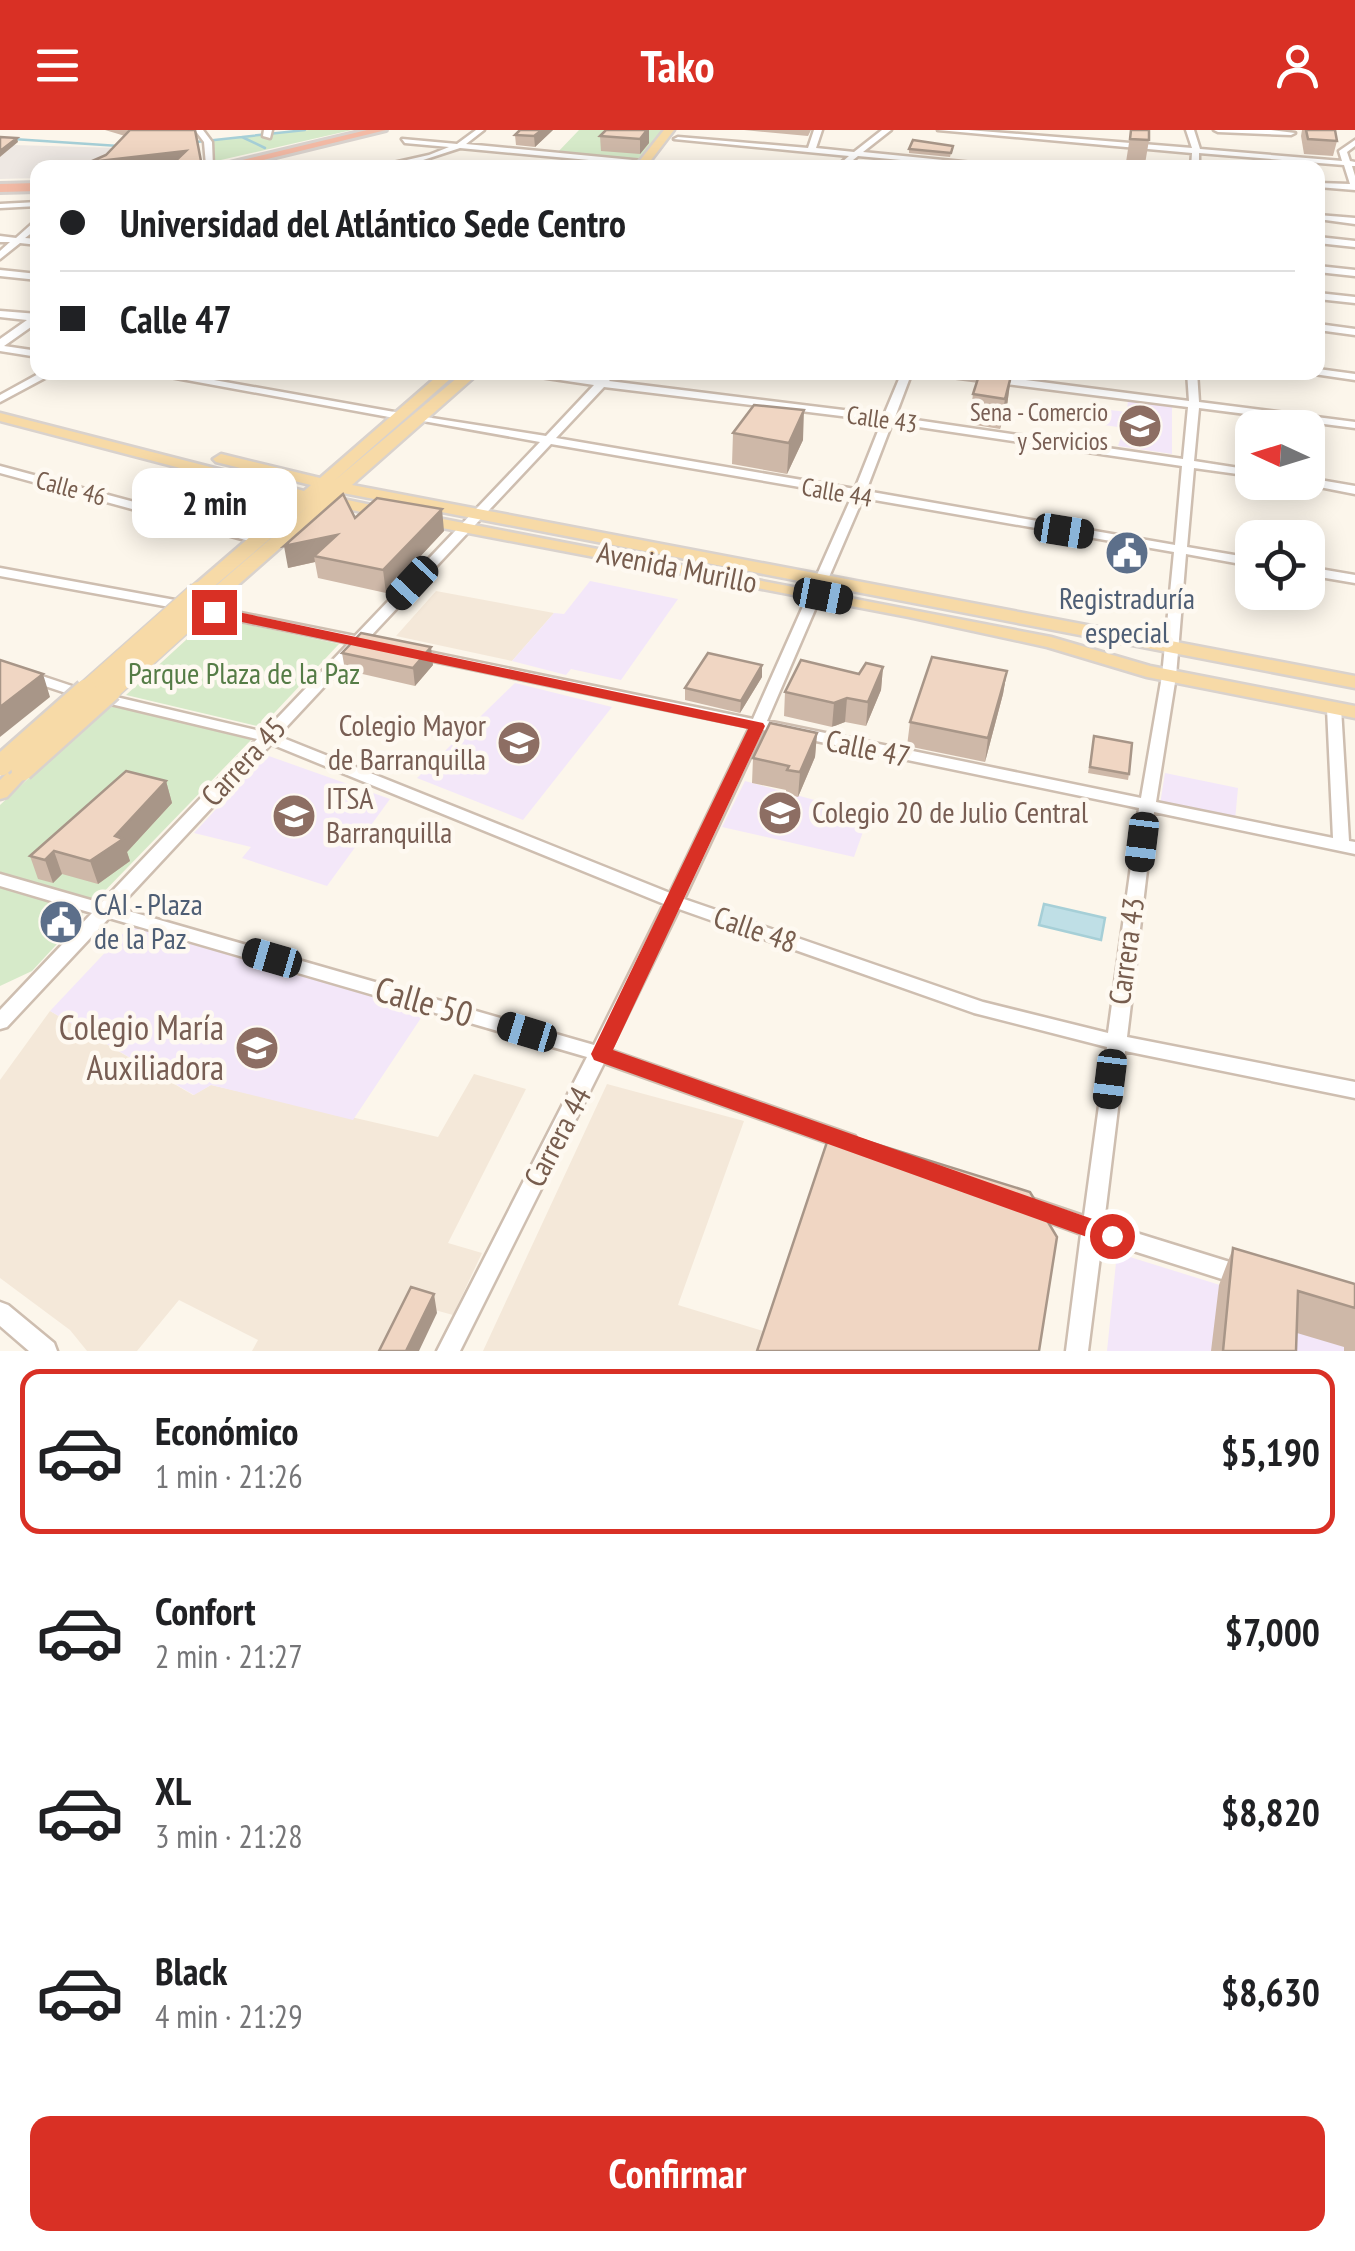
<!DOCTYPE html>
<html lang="es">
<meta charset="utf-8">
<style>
:root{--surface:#fff;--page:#f6f6f6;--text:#202124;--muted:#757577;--line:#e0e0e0;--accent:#d93025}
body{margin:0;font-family:"PT Sans Narrow",sans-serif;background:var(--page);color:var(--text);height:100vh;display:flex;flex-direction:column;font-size:38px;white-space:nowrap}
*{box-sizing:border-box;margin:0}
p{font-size:32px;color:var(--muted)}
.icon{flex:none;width:55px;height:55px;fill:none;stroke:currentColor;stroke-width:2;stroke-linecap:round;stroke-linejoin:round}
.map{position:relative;height:1221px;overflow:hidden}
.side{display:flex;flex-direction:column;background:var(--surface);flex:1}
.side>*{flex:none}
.top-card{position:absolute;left:30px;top:30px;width:1295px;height:220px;border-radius:20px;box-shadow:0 5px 25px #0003;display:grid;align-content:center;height:220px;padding:0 30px;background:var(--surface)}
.needle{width:65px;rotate:274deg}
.controls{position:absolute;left:1235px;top:280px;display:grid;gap:20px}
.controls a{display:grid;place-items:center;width:90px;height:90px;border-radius:20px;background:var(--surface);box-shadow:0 5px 25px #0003;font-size:50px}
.end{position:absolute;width:45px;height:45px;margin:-22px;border:12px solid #d93025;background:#fff;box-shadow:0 0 0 5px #fff}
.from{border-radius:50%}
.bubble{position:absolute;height:70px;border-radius:20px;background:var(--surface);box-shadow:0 5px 25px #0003;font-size:32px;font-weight:800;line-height:70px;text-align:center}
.car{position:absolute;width:30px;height:60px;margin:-30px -15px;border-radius:12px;box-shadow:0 0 8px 2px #0007;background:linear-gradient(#222 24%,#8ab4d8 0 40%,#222 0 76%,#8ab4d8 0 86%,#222 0)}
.top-card b{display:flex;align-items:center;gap:35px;height:95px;font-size:38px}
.top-card b+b{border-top:2px solid var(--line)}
.top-card i{width:25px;height:25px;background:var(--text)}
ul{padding:18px 0 0;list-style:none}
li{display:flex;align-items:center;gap:30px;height:165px;margin:0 20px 15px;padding:0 10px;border:5px solid transparent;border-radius:20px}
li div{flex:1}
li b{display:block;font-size:38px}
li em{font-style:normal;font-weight:800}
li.on{border-color:var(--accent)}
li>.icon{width:90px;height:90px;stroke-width:1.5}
.cta{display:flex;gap:20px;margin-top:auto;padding:20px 30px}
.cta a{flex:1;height:115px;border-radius:20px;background:var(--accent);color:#fff;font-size:40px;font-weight:800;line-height:115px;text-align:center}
header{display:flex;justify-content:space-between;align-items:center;height:130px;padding:0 30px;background:var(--accent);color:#fff;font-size:45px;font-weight:800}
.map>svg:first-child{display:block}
.residential{fill:#f4e8d9}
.industrial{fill:#eee8e3}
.education{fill:#f3e7f9}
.green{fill:#d6eac9}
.water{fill:#bfdfe6;stroke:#a6cfd7;stroke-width:2.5}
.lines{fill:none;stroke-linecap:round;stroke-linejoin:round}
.stream{stroke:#a6cfd7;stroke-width:2.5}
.minor-casing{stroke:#cebeb0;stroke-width:5}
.major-casing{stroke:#d9d2cd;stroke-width:5}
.highway-casing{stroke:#d9d2cd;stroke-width:6}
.minor{fill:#fff;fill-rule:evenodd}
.major{fill:#f7daa7;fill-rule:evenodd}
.highway{fill:#f3baa5;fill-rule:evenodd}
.major-bridge-far1-casing{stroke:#d9d2cd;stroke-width:21;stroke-linecap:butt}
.major-bridge-casing{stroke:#d9d2cd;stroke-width:26;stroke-linecap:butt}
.major-bridge-far1{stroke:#f7daa7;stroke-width:18}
.major-bridge{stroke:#f7daa7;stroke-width:21}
.wall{fill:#ceb8a8}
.shaded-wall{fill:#a89688}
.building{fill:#f0d6c3;stroke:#a89688;stroke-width:2.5}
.route{fill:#d93025}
.labels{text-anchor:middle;stroke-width:9;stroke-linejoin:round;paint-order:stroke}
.far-education-label{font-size:25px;fill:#785e54;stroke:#fef9f1;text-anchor:end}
.far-street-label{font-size:25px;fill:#775d4e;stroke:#fef9f1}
.street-label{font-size:30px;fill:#775d4e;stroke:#fef9f1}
.service-label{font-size:30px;fill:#4e5e75;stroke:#fef9f1}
.park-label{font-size:30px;fill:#557c46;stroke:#fef9f1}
.education-label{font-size:30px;fill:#785e54;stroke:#fef9f1;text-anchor:start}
.near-street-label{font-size:35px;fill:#775d4e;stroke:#fef9f1}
.near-education-label{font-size:35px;fill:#785e54;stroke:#fef9f1;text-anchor:end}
</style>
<header><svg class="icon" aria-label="menu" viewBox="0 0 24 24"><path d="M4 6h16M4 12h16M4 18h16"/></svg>Tako<svg class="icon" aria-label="person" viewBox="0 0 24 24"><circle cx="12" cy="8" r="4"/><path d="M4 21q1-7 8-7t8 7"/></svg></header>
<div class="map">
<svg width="1355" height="1221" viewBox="0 0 1355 1221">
<rect width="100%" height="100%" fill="#fcf6eb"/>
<path class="residential" d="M436 461 554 483 512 531 396 506Z
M50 881 193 965 211 955 438 1007 474 944 526 959 448 1113 482 1123 453 1185 413 1174 388 1221H252L258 1210 179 1170 137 1221H87L70 1200 0 1148V950Z
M607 954 744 991 678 1175 763 1201 757 1221H483Z"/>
<path class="industrial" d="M14 15 119 18 95 37 38 38 37 48 0 49V27Z"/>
<path class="education" d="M1128 269 1172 273V324L1118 316 1124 298 1084 292 1092 278 1127 282Z
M590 451 678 469 621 550 571 539 566 545 512 531 554 483 564 484Z
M515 553 612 577 523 690 417 648Z
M266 625 390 669 327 756 242 728 251 717 194 703Z
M1165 643 1238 658 1235 690 1160 674Z
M745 651 833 675 828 690 864 699 854 727 722 697Z
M131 795 427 879 353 990 211 955 194 965 50 881Z
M1117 1123 1355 1197V1221H1107Z"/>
<path class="green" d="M309 0H352L212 32 208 11Z
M579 0H663L638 30 556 24Z
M211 487 339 514 261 597 126 565Z
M107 575 252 609 96 770 0 748V675Z
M0 755 81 777 83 786 32 841 0 856Z"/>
<path class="water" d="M1044 774 1105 788 1101 810 1039 795Z"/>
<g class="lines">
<path class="stream" d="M242 7 265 18
M13 9 119 16
M196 12 305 0"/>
<defs>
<path id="minor" d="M195 0H203L212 12 213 37 206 35 204 12Z
M264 0H272L270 8 263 6Z
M476 0H484L466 14 643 31 647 33 643 35 460 18 417 32 388 38H371L429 25 449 17 405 13 402 9 457 14Z
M814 0H822L816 18 854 22 882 0H891L863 22 1023 38H987L858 26 843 38H835L849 26 674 9 678 7 808 18Z
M938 0H968L1192 18 1186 0H1194L1200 19 1342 31 1339 21 1355 10V16L1347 22 1350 31 1355 32V36H1352L1355 46V60L1318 57V53L1350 54 1344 35 1199 23V38H1191L1192 23Z
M1214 0H1271L1295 3 1291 5 1218 2Z
M416 33 451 36 454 38 413 37Z
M659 33 690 36 693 38 656 37Z
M38 72V76L0 78V74Z
M1318 85 1355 88V94L1318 89Z
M35 91H38V98L25 108 38 109V115L20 113 0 129V121L10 112H0V106L16 108Z
M1318 107 1355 111V117L1318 113Z
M1318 136 1355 140V146L1318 142Z
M0 140 38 144V150L0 146Z
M1318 163 1355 167V173L1318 169Z
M0 181 38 184V192L4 216 38 221V227L0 221V209L27 190 0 187Z
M1318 194 1355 199V205L1318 200Z
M1318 239 1355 244V250L1314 244 1313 242H1318Z
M42 242H56L0 272V265Z
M143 242H169L400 283 405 286 400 289Z
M506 242H540L599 250 606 242H617L609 251 884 285 902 242H912L895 287 1183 329 1188 277 936 245 931 242H964L1189 271 1187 242H1197L1199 272 1355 292V298L1199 278 1194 331 1252 340V346L1194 338 1187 417 1252 428V436L1186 424 1176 546 1156 672 1333 708 1327 578 1329 575H1339L1341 578 1349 711 1355 712V724L1154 682 1127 907 1355 952V968L1125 921 1104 1093 1249 1138 1252 1145 1249 1152 1241 1155 1102 1111 1088 1221H1066L1081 1104 1018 1081 1015 1075 1018 1069 1025 1066 1084 1086 1107 917 974 883 679 779 610 920 855 1006 858 1012 855 1018 848 1020 604 933 460 1221H437L587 927 109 788 7 897 0 899V880L92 783 0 756V744L101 773 257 609 69 564 0 541V532L78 558 264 602 349 513 206 484 199 480 206 476 355 506 540 312 423 291 418 288 419 286 546 306 594 255ZM604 257 882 291 855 359 556 308ZM892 293 1182 336 1175 415 866 361ZM551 314 852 366 753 589 414 519 407 523 414 527 750 597 670 763 278 606 362 516 377 517 379 514 377 511 368 509ZM863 368 1174 422 1162 546 1141 668 767 591ZM763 600 1139 678 1108 903 983 872 684 769ZM271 614 664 774 594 915 118 778Z
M0 336 261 406 263 409 261 412H253L0 343Z
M1308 348 1355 356V364L1304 354 1303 352H1308Z
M1308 437 1355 445V453L1308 445Z
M0 438 175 470 182 474 175 478 0 446Z
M0 1172 8 1175 54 1213 57 1221H29L0 1196Z"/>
<path id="major" d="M664 0H674L645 38H634Z
M442 242H458L334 351 464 242H480L352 355 1355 546V558L343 363 338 368 395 380 397 383 389 388 329 375 222 469H210L207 465 210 461 313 372 204 465H192L189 461 192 457 295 368 0 291V283L304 361 311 355 216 332 213 329 221 324 320 348Z
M417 384 1051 507 1150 536 1355 576V588L1147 547 1047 517 909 487 411 392 409 389Z
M22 634 32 640 7 667 0 669V650L15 635Z"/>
<path id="highway" d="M367 0H386L231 38H209Z
M38 53V61L0 62V54Z"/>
</defs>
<use href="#minor" class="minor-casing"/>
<use href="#major" class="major-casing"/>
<use href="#highway" class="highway-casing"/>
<use href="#minor" class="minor"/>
<use href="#major" class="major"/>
<use href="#highway" class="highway"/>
<defs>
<path id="major-bridge-far1" d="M83 563 198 461
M108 563 216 465"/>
<path id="major-bridge" d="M1 635 86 560
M22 640 111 560"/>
</defs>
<use href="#major-bridge-far1" class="major-bridge-far1-casing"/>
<use href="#major-bridge" class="major-bridge-casing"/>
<use href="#major-bridge-far1" class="major-bridge-far1"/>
<use href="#major-bridge" class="major-bridge"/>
</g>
<path class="wall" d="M105 0H195L202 38H92L125 6Z
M553 0 535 17 516 15 515 5Z
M606 0H649V13L640 24 601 21 600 6Z
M744 0H811L808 6Z
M1131 0 1149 10 1145 34 1126 32Z
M1302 0H1335L1337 11 1333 26 1304 24 1301 6Z
M953 16 950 27 909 23V19Z
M1011 246 1007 276 1000 299 969 294 973 264Z
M733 303 803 310 787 344 732 334Z
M355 388 444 401 386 463 318 448 315 432 288 438Z
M342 523 433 535 415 556 345 540Z
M883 537 881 560 866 596 845 592 832 597 784 586 785 562Z
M1007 541 1003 564 985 632 907 616 910 592Z
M762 547 740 583 685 570V558Z
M817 603 815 627 798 667 786 664V660L752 653 753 628Z
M1094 606 1129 644 1128 650 1088 643Z
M166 651 172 673 127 722 130 731 98 754 62 744 53 753 38 749 30 726Z
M1233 1118 1355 1154V1221H1344V1217L1297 1203 1296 1221H1211L1219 1155Z"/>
<path class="shaded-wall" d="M542 0H553L535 17 534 6Z
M647 0H649V13L640 24V9Z
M17 8 18 12 0 27V21Z
M186 21 177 38H92L90 32Z
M1011 246 1007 276 1000 299 1005 269Z
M804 280 803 310 787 344 789 313Z
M442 379 444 401 386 463 383 440Z
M337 405 314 426 315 432 288 438 284 416Z
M431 517 433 535 415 556 413 538Z
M762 535V547L740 583 741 571Z
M883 537 881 560 866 596 868 572Z
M1007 541 1003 564 985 632 988 608Z
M43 544 50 567 0 607V577Z
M847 568 845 592 832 597 834 573Z
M817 603 815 627 798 667 800 642Z
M166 651 172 673 127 722 130 731 98 754 90 731Z
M54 721 62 744 53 753 45 730Z
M434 1164 437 1183 419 1221H406Z"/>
<path class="building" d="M130 0H195L201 31 194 38H168L186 21 90 32 106 25Z
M520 0H542L534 6 515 5Z
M606 0H647L640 9 600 6Z
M1131 0H1149V10L1130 9Z
M1306 0H1335L1337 11 1308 9Z
M0 7 17 8 0 21Z
M913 10 953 16 951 23 909 19Z
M980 242 1011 246 1005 269 973 264Z
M754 275 804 280 789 313 733 303Z
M343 364 355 388 377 368 442 379 383 440 314 426 337 405 284 416Z
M361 503 431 517 413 538 342 523Z
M708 523 762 535 741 571 685 558Z
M932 527 1007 541 988 608 910 592Z
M0 530 43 544 0 577Z
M801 530 859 544 866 533 883 537 868 572 847 568 834 573 785 562Z
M770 593 817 603 800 642 787 640 789 636 753 628Z
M1094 606 1132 613 1129 644 1090 637Z
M126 641 166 651 115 706 123 709 90 731 54 721 45 730 30 726Z
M831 1000 1030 1062 1057 1107 1039 1221H757Z
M1233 1118 1355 1154V1178L1298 1161 1296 1221H1223Z
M411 1157 434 1164 406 1221H379Z"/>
<path class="route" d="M214 477 763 593 765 596 613 920 1121 1099 1124 1106 1121 1113 1112 1116 594 930 591 924 748 599 209 485V479Z"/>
<defs>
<symbol id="university-disc" viewBox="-11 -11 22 22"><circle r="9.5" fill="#8d6e63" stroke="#fef9f1"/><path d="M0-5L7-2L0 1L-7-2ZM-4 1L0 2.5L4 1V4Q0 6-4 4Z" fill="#fff"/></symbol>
<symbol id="civic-disc" viewBox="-11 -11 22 22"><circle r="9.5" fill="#5c6f8a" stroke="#fef9f1"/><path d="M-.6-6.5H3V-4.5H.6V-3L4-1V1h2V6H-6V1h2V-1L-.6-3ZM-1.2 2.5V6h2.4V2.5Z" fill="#fff"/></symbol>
<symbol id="school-disc" viewBox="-11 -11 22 22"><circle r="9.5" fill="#8d6e63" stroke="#fef9f1"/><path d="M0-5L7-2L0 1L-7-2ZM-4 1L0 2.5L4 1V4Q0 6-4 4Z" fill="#fff"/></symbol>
</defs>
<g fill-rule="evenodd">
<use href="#university-disc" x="1115" y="271" width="50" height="50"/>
<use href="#civic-disc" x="1102" y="398" width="50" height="50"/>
<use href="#school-disc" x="494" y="588" width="50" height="50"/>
<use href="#school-disc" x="755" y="658" width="50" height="50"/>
<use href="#university-disc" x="269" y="661" width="50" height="50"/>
<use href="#civic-disc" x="36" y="767" width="50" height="50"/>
<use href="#school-disc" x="232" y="893" width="50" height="50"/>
</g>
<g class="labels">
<g class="far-education-label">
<text x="1108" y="291">Sena - Comercio<tspan x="1108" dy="29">y Servicios</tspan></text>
</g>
<g class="far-street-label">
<text transform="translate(882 289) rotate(8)" y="9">Calle 43</text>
<text transform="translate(71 358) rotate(15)" y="9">Calle 46</text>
<text transform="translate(837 362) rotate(10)" y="9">Calle 44</text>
</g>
<g class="street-label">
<text transform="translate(677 438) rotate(11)" y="10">Avenida Murillo</text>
<text transform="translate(868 619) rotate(12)" y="10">Calle 47</text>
<text transform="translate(244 632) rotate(-47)" y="10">Carrera 45</text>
<text transform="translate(755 800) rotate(19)" y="10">Calle 48</text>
<text transform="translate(1127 821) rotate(-82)" y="10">Carrera 43</text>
<text transform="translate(558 1007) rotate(-62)" y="10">Carrera 44</text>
</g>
<g class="service-label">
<text x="1127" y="479">Registraduría<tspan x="1127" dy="34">especial</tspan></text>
<text x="94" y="785" text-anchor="start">CAI - Plaza<tspan x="94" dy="34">de la Paz</tspan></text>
</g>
<g class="park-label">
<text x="244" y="554">Parque Plaza de la Paz</text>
</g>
<g class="education-label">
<text x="486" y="606" text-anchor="end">Colegio Mayor<tspan x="486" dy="34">de Barranquilla</tspan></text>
<text x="326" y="679">ITSA<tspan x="326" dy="34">Barranquilla</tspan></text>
<text x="812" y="693">Colegio 20 de Julio Central</text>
</g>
<g class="near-street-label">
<text transform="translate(424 872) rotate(16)" y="12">Calle 50</text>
</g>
<g class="near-education-label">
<text x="224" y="910">Colegio María<tspan x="224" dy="40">Auxiliadora</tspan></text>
</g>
</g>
</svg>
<div class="controls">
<a><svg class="needle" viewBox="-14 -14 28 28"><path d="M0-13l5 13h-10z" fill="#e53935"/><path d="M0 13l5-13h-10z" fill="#757577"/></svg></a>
<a><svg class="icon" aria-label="locate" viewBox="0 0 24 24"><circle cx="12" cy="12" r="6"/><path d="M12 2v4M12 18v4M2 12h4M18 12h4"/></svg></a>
</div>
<i class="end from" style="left:1112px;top:1106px"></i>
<i class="end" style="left:214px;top:482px"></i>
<div class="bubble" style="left:132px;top:338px;width:165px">2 min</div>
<i class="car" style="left:1064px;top:401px;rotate:99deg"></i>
<i class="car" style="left:412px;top:453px;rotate:223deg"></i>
<i class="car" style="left:823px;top:466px;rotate:101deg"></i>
<i class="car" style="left:1142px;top:712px;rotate:187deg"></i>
<i class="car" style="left:272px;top:828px;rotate:286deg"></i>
<i class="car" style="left:527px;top:902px;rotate:287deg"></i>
<i class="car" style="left:1110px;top:949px;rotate:187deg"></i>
<div class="top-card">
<b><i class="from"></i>Universidad del Atlántico Sede Centro</b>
<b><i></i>Calle 47</b>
</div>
</div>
<section class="side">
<ul>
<li class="on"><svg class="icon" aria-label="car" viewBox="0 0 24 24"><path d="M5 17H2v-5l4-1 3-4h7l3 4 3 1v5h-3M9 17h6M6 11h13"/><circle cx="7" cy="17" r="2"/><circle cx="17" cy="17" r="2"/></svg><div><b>Económico</b><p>1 min · 21:26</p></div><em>$5,190</em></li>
<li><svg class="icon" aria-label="car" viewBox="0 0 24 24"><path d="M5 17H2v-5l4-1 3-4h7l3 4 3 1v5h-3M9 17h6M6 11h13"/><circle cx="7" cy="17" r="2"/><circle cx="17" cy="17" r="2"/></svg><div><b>Confort</b><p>2 min · 21:27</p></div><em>$7,000</em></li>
<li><svg class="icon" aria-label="car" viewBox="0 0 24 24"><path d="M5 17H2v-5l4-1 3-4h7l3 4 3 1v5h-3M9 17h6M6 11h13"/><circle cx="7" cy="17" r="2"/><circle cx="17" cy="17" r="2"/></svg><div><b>XL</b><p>3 min · 21:28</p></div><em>$8,820</em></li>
<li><svg class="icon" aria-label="car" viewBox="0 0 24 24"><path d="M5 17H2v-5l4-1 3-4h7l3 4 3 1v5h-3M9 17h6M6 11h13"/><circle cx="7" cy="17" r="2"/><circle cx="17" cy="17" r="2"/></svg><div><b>Black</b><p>4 min · 21:29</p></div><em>$8,630</em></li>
</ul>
<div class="cta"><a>Confirmar</a></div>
</section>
